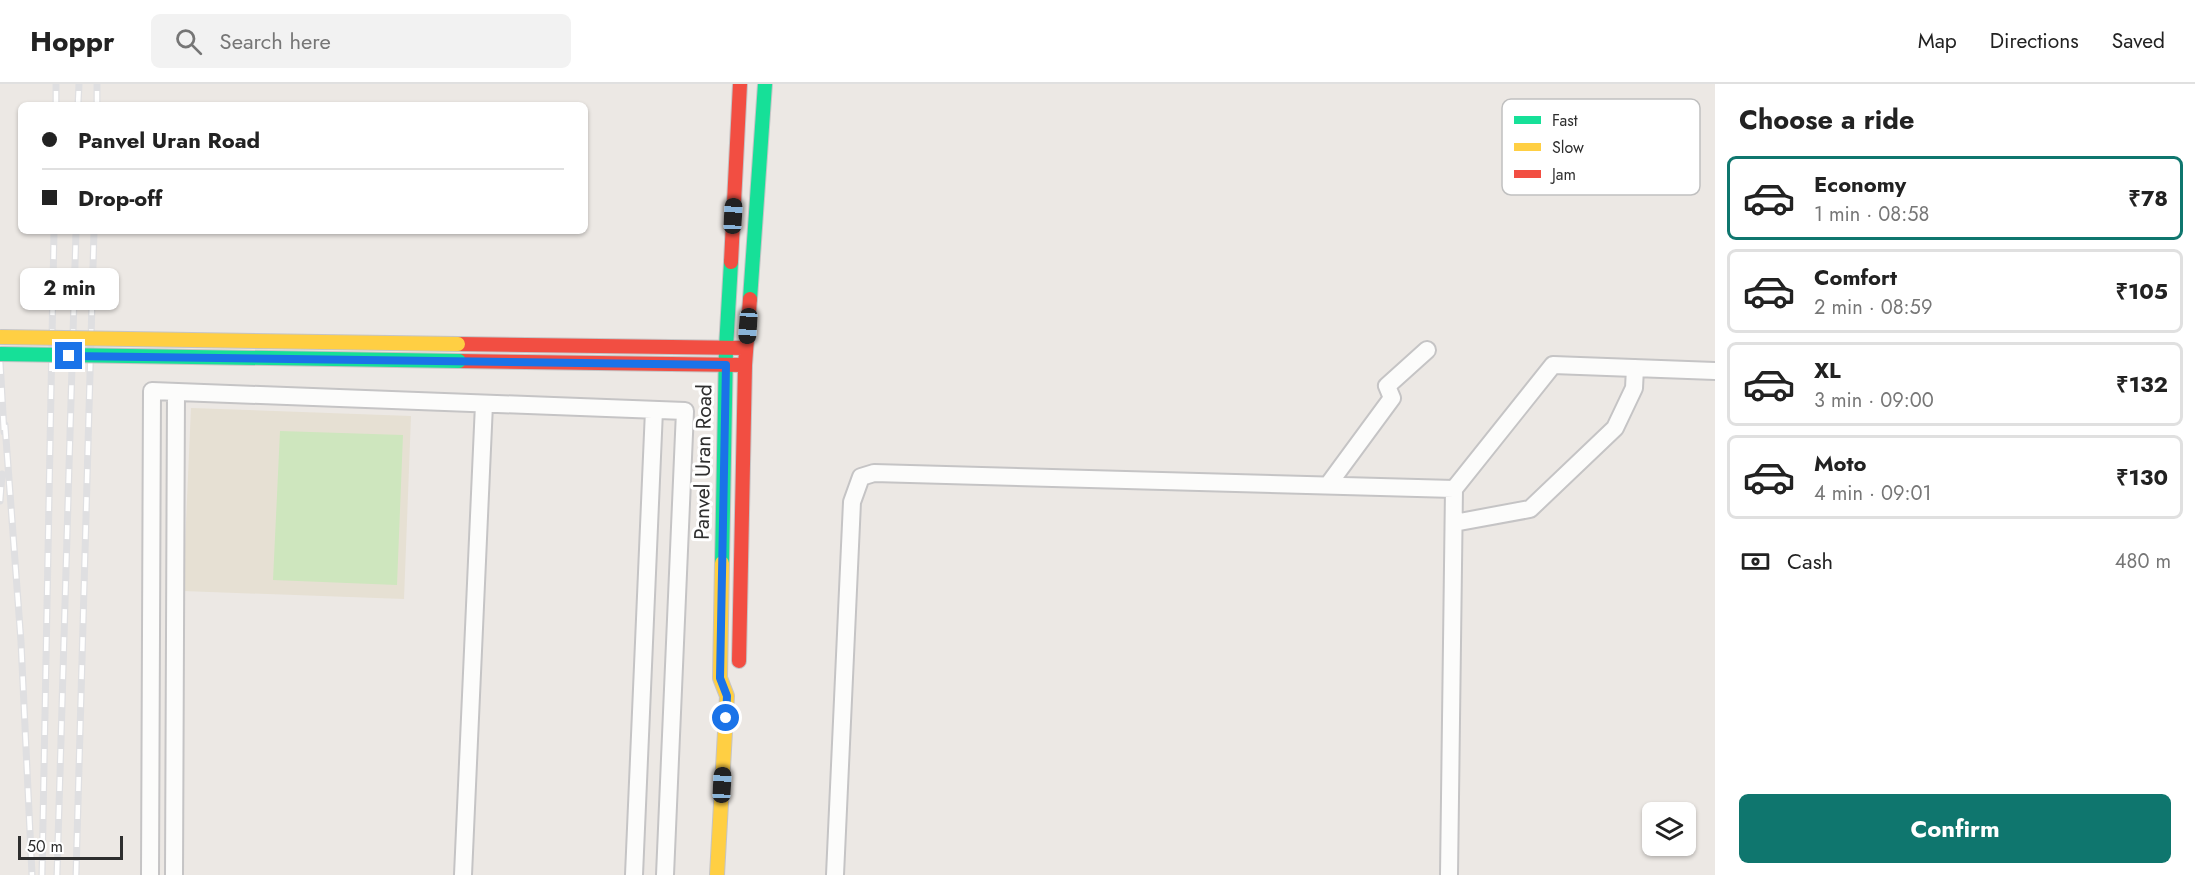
<!DOCTYPE html>
<meta charset="utf-8">
<style>
:root{--surface:#fff;--page:#f2f2f2;--text:#222;--muted:#767676;--line:#e0e0e0;--accent:#0f766e}
body{margin:0;font-family:Jost,sans-serif;background:var(--page);color:var(--text);height:100vh;display:flex;flex-direction:column;font-size:22px;white-space:nowrap}
*{box-sizing:border-box;margin:0}
p{font-size:20px;color:var(--muted)}
.icon{flex:none;width:33px;height:33px;fill:none;stroke:currentColor;stroke-width:2;stroke-linecap:round;stroke-linejoin:round}
.map{position:relative;flex:1;overflow:hidden}
.sheet{display:flex;flex-direction:column;background:var(--surface);width:480px}
.sheet>*{flex:none}
.hud{position:absolute;left:18px;top:18px;width:570px;height:132px;border-radius:9px;box-shadow:0 2px 4px #0004;display:grid;align-content:center;height:132px;padding:0 24px;background:var(--surface)}
.controls{position:absolute;left:1642px;top:718px;display:grid;gap:12px}
.controls a{display:grid;place-items:center;width:54px;height:54px;border-radius:9px;background:var(--surface);box-shadow:0 2px 4px #0004;font-size:30px}
.scale{position:absolute;left:18px;bottom:15px;width:105px;box-sizing:border-box;padding-left:6px;border:3px solid #2e2e2e;border-top:0;font-size:16px;line-height:21px;white-space:nowrap;color:#2e2e2e;-webkit-text-stroke:4px #fff;paint-order:stroke}
.end{position:absolute;width:27px;height:27px;margin:-14px;border:8px solid #1a73e8;background:#fff;box-shadow:0 0 0 3px #fff}
.from{border-radius:50%}
.bubble{position:absolute;height:42px;border-radius:9px;background:var(--surface);box-shadow:0 2px 4px #0004;font-size:20px;font-weight:700;line-height:42px;text-align:center}
.car{position:absolute;width:18px;height:36px;margin:-18px -9px;border-radius:8px;box-shadow:0 0 4px 2px #0007;background:linear-gradient(#222 24%,#8ab4d8 0 40%,#222 0 76%,#8ab4d8 0 86%,#222 0)}
.hud b{display:flex;align-items:center;gap:21px;height:57px;font-size:22px}
.hud b+b{border-top:2px solid var(--line)}
.hud i{width:15px;height:15px;background:var(--text)}
ul{padding:0;list-style:none}
li{display:flex;align-items:center;gap:18px;height:84px;margin:0 12px 9px;padding:0 12px;border:3px solid var(--line);border-radius:9px}
li div{flex:1}
li b{display:block;font-size:22px}
li em{font-style:normal;font-weight:700}
li.current{border-color:var(--accent)}
li>.icon{width:54px;height:54px;stroke-width:1.5}
h2{padding:0 24px;font-size:27px;line-height:72px}
.pay{display:flex;align-items:center;gap:15px;height:66px;padding:0 24px;font-size:22px}
.pay p{margin-inline-start:auto}
.primary-button{display:flex;gap:12px;margin-top:auto;padding:12px 24px}
.primary-button a{flex:1;height:69px;border-radius:9px;background:var(--accent);color:#fff;font-size:24px;font-weight:700;line-height:69px;text-align:center}
header{display:flex;align-items:center;gap:36px;box-sizing:border-box;height:84px;padding:0 30px;background:var(--surface);border-bottom:2px solid var(--line)}
header strong{font-size:28px}
nav{display:flex;gap:33px;margin-inline-start:auto;font-size:21px}
.search{width:420px;height:54px;background:var(--page);display:flex;align-items:center;gap:15px;box-sizing:border-box;padding:0 21px;border-radius:9px;color:var(--muted);font-size:22px}
main{display:flex;flex:1;min-height:0}
.map>svg:first-child{display:block}
.education{fill:#e6e0d3}
.green{fill:#cee6be}
.lines{fill:none;stroke-linecap:round;stroke-linejoin:round}
.street-casing{stroke:#c5c4c5;stroke-width:20}
.fast-casing{stroke:#c5c4c5;stroke-width:16}
.slow-casing{stroke:#c5c4c5;stroke-width:16}
.jam-casing{stroke:#c5c4c5;stroke-width:16}
.street{stroke:#fcfcfb;stroke-width:16}
.fast{stroke:#16e098;stroke-width:14}
.slow{stroke:#ffcf43;stroke-width:14}
.jam{stroke:#f24e42;stroke-width:14}
.rail-casing{stroke:#dfdfe1;stroke-width:7}
.rail{stroke:#fff;stroke-width:4.5;stroke-dasharray:14;stroke-linecap:butt}
.fast-bridge-casing{stroke:#c5c4c5;stroke-width:16;stroke-linecap:butt}
.slow-bridge-casing{stroke:#c5c4c5;stroke-width:16;stroke-linecap:butt}
.fast-bridge{stroke:#16e098;stroke-width:14}
.slow-bridge{stroke:#ffcf43;stroke-width:14}
.route{stroke:#1a73e8;stroke-width:8}
.labels{text-anchor:middle;stroke-width:6;stroke-linejoin:round;paint-order:stroke}
.street-label{font-size:21px;fill:#2e2e2e;stroke:#fff}
.key{fill:#fff;stroke:#c0c0c0;stroke-width:1.5}
.key-label{font-size:16px;fill:#2e2e2e}
</style>
<header>
<strong>Hoppr</strong>
<div class="search"><svg class="icon" aria-label="search" viewBox="0 0 24 24"><circle cx="10" cy="10" r="6"/><path d="M15 15l6 6"/></svg>Search here</div>
<nav><a>Map</a><a>Directions</a><a>Saved</a></nav>
</header>
<main>
<div class="map">
<svg width="1715" height="791" viewBox="0 0 1715 791">
<rect width="100%" height="100%" fill="#ece8e4"/>
<path class="education" d="M191 324 411 332 404 515 183 507Z"/>
<path class="green" d="M280 347 403 351 397 501 273 496Z"/>
<g class="lines">
<defs>
<path id="street" d="M1328 401 1392 314 1387 302 1427 266
M1454 405 1553 281 1715 287
M1454 439 1530 425 1615 344 1634 304 1635 284
M150 791 152 307 685 327 665 791
M174 791 176 308
M463 791 484 320
M634 791 654 326
M835 791 852 418 861 393 874 389 1454 405 1449 791"/>
<path id="fast" d="M750 215 765 0
M722 479 726 264 731 178"/>
<path id="slow" d="M717 791 727 612 720 594 722 479"/>
<path id="jam" d="M731 178 740 0
M458 260 744 264
M459 277 743 281
M739 577 745 281 750 215"/>
</defs>
<use href="#street" class="street-casing"/>
<use href="#fast" class="fast-casing"/>
<use href="#slow" class="slow-casing"/>
<use href="#jam" class="jam-casing"/>
<use href="#street" class="street"/>
<use href="#fast" class="fast"/>
<use href="#slow" class="slow"/>
<use href="#jam" class="jam"/>
<defs>
<path id="rail" d="M56 21V0
M78 21 79 0
M97 21V0
M0 276 4 348
M5 341 21 558 32 791
M0 417 2 390
M42 791 54 147
M57 791 76 147
M76 791 94 147"/>
</defs>
<use href="#rail" class="rail-casing"/>
<use href="#rail" class="rail"/>
<defs>
<path id="fast-bridge" d="M0 270 459 277"/>
<path id="slow-bridge" d="M0 253 458 260"/>
</defs>
<use href="#fast-bridge" class="fast-bridge-casing"/>
<use href="#slow-bridge" class="slow-bridge-casing"/>
<use href="#fast-bridge" class="fast-bridge"/>
<use href="#slow-bridge" class="slow-bridge"/>
</g>
<g class="lines">
<path class="route" d="M69 272 726 281 720 594 727 612 726 634"/>
</g>
<g class="labels">
<g class="street-label">
<text transform="translate(703 378) rotate(-89)" y="7">Panvel Uran Road</text>
</g>
</g>
<rect x="1502" y="15" width="198" height="96" rx="9" class="key"/>
<rect x="1514" y="32" width="27" height="8" fill="#16e098"/>
<rect x="1514" y="59" width="27" height="8" fill="#ffcf43"/>
<rect x="1514" y="86" width="27" height="8" fill="#f24e42"/>
<g class="key-label">
<text x="1552" y="42">Fast</text>
<text x="1552" y="69">Slow</text>
<text x="1552" y="96">Jam</text>
</g>
</svg>
<div class="controls">
<a><svg class="icon" aria-label="layers" viewBox="0 0 24 24"><path d="M12 4l9 5-9 5-9-5zM3 14l9 5 9-5"/></svg></a>
</div>
<div class="scale">50 m</div>
<i class="end from" style="left:726px;top:634px"></i>
<i class="end" style="left:69px;top:272px"></i>
<div class="bubble" style="left:20px;top:184px;width:99px">2 min</div>
<i class="car" style="left:733px;top:132px;rotate:3deg"></i>
<i class="car" style="left:748px;top:242px;rotate:184deg"></i>
<i class="car" style="left:722px;top:701px;rotate:3deg"></i>
<div class="hud">
<b><i class="from"></i>Panvel Uran Road</b>
<b><i></i>Drop-off</b>
</div>
</div>
<section class="sheet">
<h2>Choose a ride</h2>
<ul>
<li class="current"><svg class="icon" aria-label="car" viewBox="0 0 24 24"><path d="M5 17H2v-5l4-1 3-4h7l3 4 3 1v5h-3M9 17h6M6 11h13"/><circle cx="7" cy="17" r="2"/><circle cx="17" cy="17" r="2"/></svg><div><b>Economy</b><p>1 min · 08:58</p></div><em>₹78</em></li>
<li><svg class="icon" aria-label="car" viewBox="0 0 24 24"><path d="M5 17H2v-5l4-1 3-4h7l3 4 3 1v5h-3M9 17h6M6 11h13"/><circle cx="7" cy="17" r="2"/><circle cx="17" cy="17" r="2"/></svg><div><b>Comfort</b><p>2 min · 08:59</p></div><em>₹105</em></li>
<li><svg class="icon" aria-label="car" viewBox="0 0 24 24"><path d="M5 17H2v-5l4-1 3-4h7l3 4 3 1v5h-3M9 17h6M6 11h13"/><circle cx="7" cy="17" r="2"/><circle cx="17" cy="17" r="2"/></svg><div><b>XL</b><p>3 min · 09:00</p></div><em>₹132</em></li>
<li><svg class="icon" aria-label="car" viewBox="0 0 24 24"><path d="M5 17H2v-5l4-1 3-4h7l3 4 3 1v5h-3M9 17h6M6 11h13"/><circle cx="7" cy="17" r="2"/><circle cx="17" cy="17" r="2"/></svg><div><b>Moto</b><p>4 min · 09:01</p></div><em>₹130</em></li>
</ul>
<div class="pay"><svg class="icon" aria-label="cash" viewBox="0 0 24 24"><path d="M3 7h18v10H3z"/><circle cx="12" cy="12" r="2"/></svg>Cash<p>480 m</p></div>
<div class="primary-button"><a>Confirm</a></div>
</section>
</main>
